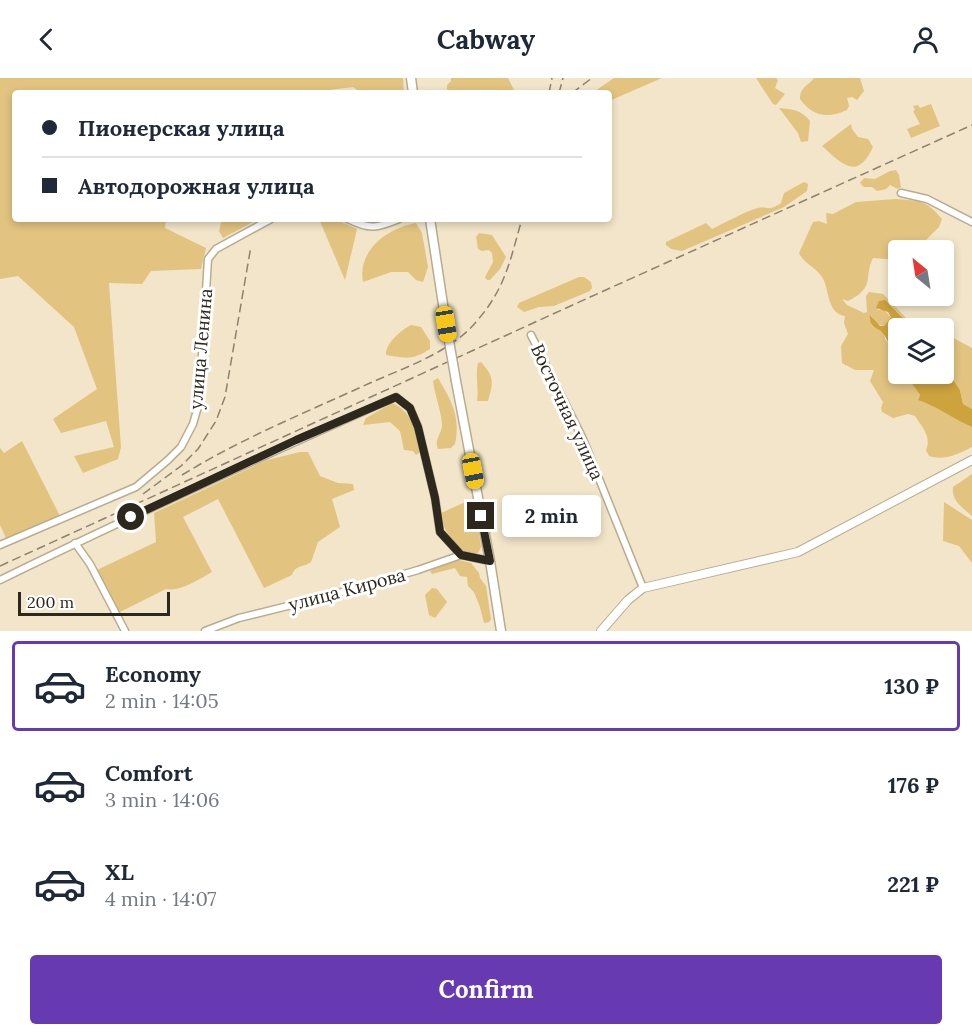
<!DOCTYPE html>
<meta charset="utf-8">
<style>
:root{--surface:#fff;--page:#f2f2f3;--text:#1f2937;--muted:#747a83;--line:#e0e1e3;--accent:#683ab2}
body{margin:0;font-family:Lora,serif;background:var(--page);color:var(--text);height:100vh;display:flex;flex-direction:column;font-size:22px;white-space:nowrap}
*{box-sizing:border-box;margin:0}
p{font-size:20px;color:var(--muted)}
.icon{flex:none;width:33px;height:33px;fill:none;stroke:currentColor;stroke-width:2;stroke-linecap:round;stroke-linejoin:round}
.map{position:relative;height:553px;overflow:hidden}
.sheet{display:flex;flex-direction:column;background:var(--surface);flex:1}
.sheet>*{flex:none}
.banner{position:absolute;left:12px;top:12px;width:600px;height:132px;border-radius:6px;box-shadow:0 3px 9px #0003;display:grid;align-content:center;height:132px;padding:0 30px;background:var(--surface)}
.needle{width:39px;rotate:330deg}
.tools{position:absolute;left:888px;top:162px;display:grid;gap:12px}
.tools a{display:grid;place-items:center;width:66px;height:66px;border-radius:6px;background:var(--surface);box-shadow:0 3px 9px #0003;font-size:30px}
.scale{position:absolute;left:18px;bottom:15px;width:152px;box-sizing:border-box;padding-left:6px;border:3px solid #2d281d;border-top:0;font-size:16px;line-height:21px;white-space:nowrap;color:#2d281d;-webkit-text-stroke:4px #fff;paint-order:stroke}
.end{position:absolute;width:27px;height:27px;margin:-14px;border:8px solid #2d281d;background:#fff;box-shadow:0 0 0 3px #fff}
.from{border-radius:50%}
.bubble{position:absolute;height:42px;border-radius:6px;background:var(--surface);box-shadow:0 3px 9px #0003;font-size:20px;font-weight:800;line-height:42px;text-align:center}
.car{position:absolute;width:18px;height:36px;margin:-18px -9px;border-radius:8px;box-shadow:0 0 4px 2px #0007;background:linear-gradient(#f5c518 24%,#345 0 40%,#f5c518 0 76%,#345 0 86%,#f5c518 0)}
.banner b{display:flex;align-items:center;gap:21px;height:57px;font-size:22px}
.banner b+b{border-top:2px solid var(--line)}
.banner i{width:15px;height:15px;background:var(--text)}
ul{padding:10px 0 0;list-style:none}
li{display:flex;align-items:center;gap:18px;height:90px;margin:0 12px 9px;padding:0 18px;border:3px solid transparent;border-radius:6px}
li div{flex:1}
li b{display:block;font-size:22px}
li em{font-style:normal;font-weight:800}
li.active{border-color:var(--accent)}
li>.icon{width:54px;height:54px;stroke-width:1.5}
.cta{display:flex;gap:12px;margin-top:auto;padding:12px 30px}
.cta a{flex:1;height:69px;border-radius:6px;background:var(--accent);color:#fff;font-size:24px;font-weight:800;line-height:69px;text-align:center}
header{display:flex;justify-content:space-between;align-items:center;height:78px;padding:0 30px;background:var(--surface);font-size:27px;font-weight:800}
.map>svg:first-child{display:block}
.green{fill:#e2c380}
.water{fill:#cda33e}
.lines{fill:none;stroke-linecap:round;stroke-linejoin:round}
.minor-casing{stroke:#b8ac91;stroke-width:9}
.tertiary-casing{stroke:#b8ac91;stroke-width:10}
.secondary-casing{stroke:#b8ac91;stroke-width:11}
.minor{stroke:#fff;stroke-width:6}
.tertiary{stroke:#fff;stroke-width:8}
.secondary{stroke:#fff;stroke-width:8}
.rail{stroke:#8b826f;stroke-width:1.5;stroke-dasharray:9 4.5;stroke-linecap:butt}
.secondary-bridge-casing{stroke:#b8ac91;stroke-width:11;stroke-linecap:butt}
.secondary-bridge{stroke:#fff;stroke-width:8}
.route{stroke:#2d281d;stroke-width:8}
.labels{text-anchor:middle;stroke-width:6;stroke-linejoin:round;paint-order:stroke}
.street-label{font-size:18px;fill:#2d281d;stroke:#fff}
</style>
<header><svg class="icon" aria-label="back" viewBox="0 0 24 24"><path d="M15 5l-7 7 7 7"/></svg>Cabway<svg class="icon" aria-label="person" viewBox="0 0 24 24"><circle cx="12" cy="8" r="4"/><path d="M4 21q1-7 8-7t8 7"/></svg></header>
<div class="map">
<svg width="972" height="553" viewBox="0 0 972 553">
<rect width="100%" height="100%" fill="#f2e5c9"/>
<path class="green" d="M0 0H403L404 15H362L353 9 329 12 328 15H15V141H166L165 150 206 170 201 191 151 193 142 206 109 205 121 369 118 381 83 395 74 378 114 369 106 343 61 355 53 341 97 311 74 249 18 198 0 201Z
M451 0H508L515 14 447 15V7L451 3Z
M614 0H662L609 23V15H592Z
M756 0H776L778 2 775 10 785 16 776 27 773 26Z
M814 0H860L864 13 857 22 852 19 847 20 849 28 847 32C827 41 812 38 800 21 800 9 808 8 814 0Z
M931 26 940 48 911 60 907 51 920 46 913 33 915 32 913 28 918 27 920 30Z
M779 30C793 31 801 32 810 43L808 63 801 64 798 55Z
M851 46 852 51 858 59 868 61 873 69C857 104 841 85 822 68Z
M896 92 899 97 901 109 898 111 890 107 886 111 877 113 872 109H864L860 105 864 100 875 101 890 93Z
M804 104 808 106 807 113 784 129 682 173 671 171 666 167V164L706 145 712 151C725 145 745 133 758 130 769 128 768 134 781 125L784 115Z
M896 121C920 123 926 122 942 141L939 149 923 165 927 172H898V182L873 180C863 201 876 209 848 223L842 221 847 227 864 235 867 234 866 218 869 214 883 216 906 240 931 250H913L889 225 878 227V232H884L891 239 884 248 877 246 871 237 870 240 872 248 884 255 885 261 892 270 898 284V296H905L920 317 918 321C937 328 954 341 972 349V369C958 376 945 383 929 378L926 372C932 359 922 349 915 338L908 336 893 340 882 334 881 330 883 324 870 303 874 292H855L842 285 841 268 848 256 844 245 845 238C826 235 830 211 822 199 816 189 804 186 799 175L813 144 819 143 827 146 826 135 833 136 856 124Z
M222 141H259L223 160 219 153Z
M319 141H335L357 151 345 202Z
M416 145 422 155 428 189 423 204 416 202 408 194H391L363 204C357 172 388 150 416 145Z
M479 155 492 157 506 179 500 191 490 202H487L485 199 493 184 492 175 489 172 482 173 478 171 476 159Z
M579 199H584L591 204 592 210 590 213 554 228 539 229 524 234 517 229 519 225Z
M411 247 421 249 430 263V271C411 283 406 280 386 277 385 266 401 252 411 247Z
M944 255 972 270V331L963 326 960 312 944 288Z
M481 284C495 300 493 304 488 323H477C479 310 475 298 478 285Z
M438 300C451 322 461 339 455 366L451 370 438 371C434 361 441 357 442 348 443 339 434 314 433 303Z
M392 325C411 332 417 355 422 373L416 377 413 373 404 372 400 353 390 344 363 347 366 340Z
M22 363 60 438 6 460 0 447V370L4 375Z
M300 374H308L320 398 338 405 353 406 354 412 332 421 340 449 318 464 311 484C303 490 296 486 292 497L264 510 218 421 183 439 212 494C199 501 181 514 166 511L118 535 97 492 156 464 154 435 267 382Z
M972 396V438C963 430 951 423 953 409Z
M474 420 481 469 478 475C460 482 444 452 439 436Z
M944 424 972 442V485L959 468 943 463Z
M455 481 471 485 479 495 480 500 486 508 491 541 489 544 484 545 480 529 474 514 468 508 467 499 460 498 455 490 432 496 430 493Z
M432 510 437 511 447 524 435 540 429 537 425 517Z"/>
<path class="water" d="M885 222 913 250H898V284C894 275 889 266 885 258 880 248 869 253 870 237L880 248H884L891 239 888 234 876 230 879 223Z
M944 288 960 312 963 326 972 331V349C953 341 937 328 918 322L920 317 905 296H944Z"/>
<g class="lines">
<defs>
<path id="minor" d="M901 115 927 121 972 144
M348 141C370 152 377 150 399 141
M531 257 583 361 643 510
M75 465 90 486 125 553
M0 467 136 409 168 382 181 369 193 346 199 325 208 181 216 171 271 141
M0 502C131 438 263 378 396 319L410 330 418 349 435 420 440 454 461 477
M205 553 239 540 332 517 418 492 461 477 490 483"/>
<path id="tertiary" d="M601 553 628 522 643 510 798 474 972 382"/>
<path id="secondary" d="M411 0 413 15
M430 141 446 246
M456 303 490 483 501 553"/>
</defs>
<use href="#minor" class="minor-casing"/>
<use href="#tertiary" class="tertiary-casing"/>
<use href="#secondary" class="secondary-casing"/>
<use href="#minor" class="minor"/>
<use href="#tertiary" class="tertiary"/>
<use href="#secondary" class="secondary"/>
<path class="rail" d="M549 15 552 0
M559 15 563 0
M572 15 592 0
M182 397C242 360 307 334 370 305 406 289 451 274 476 244 506 210 510 182 522 141
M143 416 181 388 198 371 216 343 225 319 251 168
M0 488 588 220 972 47"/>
<defs>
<path id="secondary-bridge" d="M446 246 456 303"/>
</defs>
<use href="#secondary-bridge" class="secondary-bridge-casing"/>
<use href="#secondary-bridge" class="secondary-bridge"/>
</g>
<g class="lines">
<path class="route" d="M131 439 296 362 396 319 410 330 418 349 435 420 440 454 461 477 490 483 481 438"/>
</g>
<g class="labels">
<g class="street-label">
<text transform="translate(201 271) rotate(-85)" y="6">улица Ленина</text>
<text transform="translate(567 334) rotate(65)" y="6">Восточная улица</text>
<text transform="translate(347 512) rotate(-15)" y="6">улица Кирова</text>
</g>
</g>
</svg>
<div class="tools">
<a><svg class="needle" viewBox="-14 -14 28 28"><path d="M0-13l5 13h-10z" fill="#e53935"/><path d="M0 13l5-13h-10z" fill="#747a83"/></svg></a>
<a><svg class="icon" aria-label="layers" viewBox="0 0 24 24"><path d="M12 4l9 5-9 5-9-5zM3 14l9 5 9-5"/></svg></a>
</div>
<div class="scale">200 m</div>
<i class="end from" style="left:131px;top:439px"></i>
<i class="end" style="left:481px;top:438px"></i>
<div class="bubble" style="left:502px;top:417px;width:99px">2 min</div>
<i class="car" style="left:446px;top:246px;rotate:171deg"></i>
<i class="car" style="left:473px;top:393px;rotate:169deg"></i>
<div class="banner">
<b><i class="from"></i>Пионерская улица</b>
<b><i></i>Автодорожная улица</b>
</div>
</div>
<section class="sheet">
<ul>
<li class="active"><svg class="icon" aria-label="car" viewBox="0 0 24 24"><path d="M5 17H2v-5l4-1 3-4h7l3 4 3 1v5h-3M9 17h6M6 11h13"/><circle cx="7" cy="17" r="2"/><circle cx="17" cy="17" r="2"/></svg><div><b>Economy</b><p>2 min · 14:05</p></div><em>130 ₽</em></li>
<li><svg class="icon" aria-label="car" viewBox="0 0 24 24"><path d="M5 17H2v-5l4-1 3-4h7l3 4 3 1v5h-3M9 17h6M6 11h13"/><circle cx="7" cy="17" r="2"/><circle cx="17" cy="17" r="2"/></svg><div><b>Comfort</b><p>3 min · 14:06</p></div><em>176 ₽</em></li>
<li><svg class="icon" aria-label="car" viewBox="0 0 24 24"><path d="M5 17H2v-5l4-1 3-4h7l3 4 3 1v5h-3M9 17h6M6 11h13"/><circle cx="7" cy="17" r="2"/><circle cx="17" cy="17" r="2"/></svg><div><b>XL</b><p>4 min · 14:07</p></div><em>221 ₽</em></li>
</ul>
<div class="cta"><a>Confirm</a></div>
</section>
